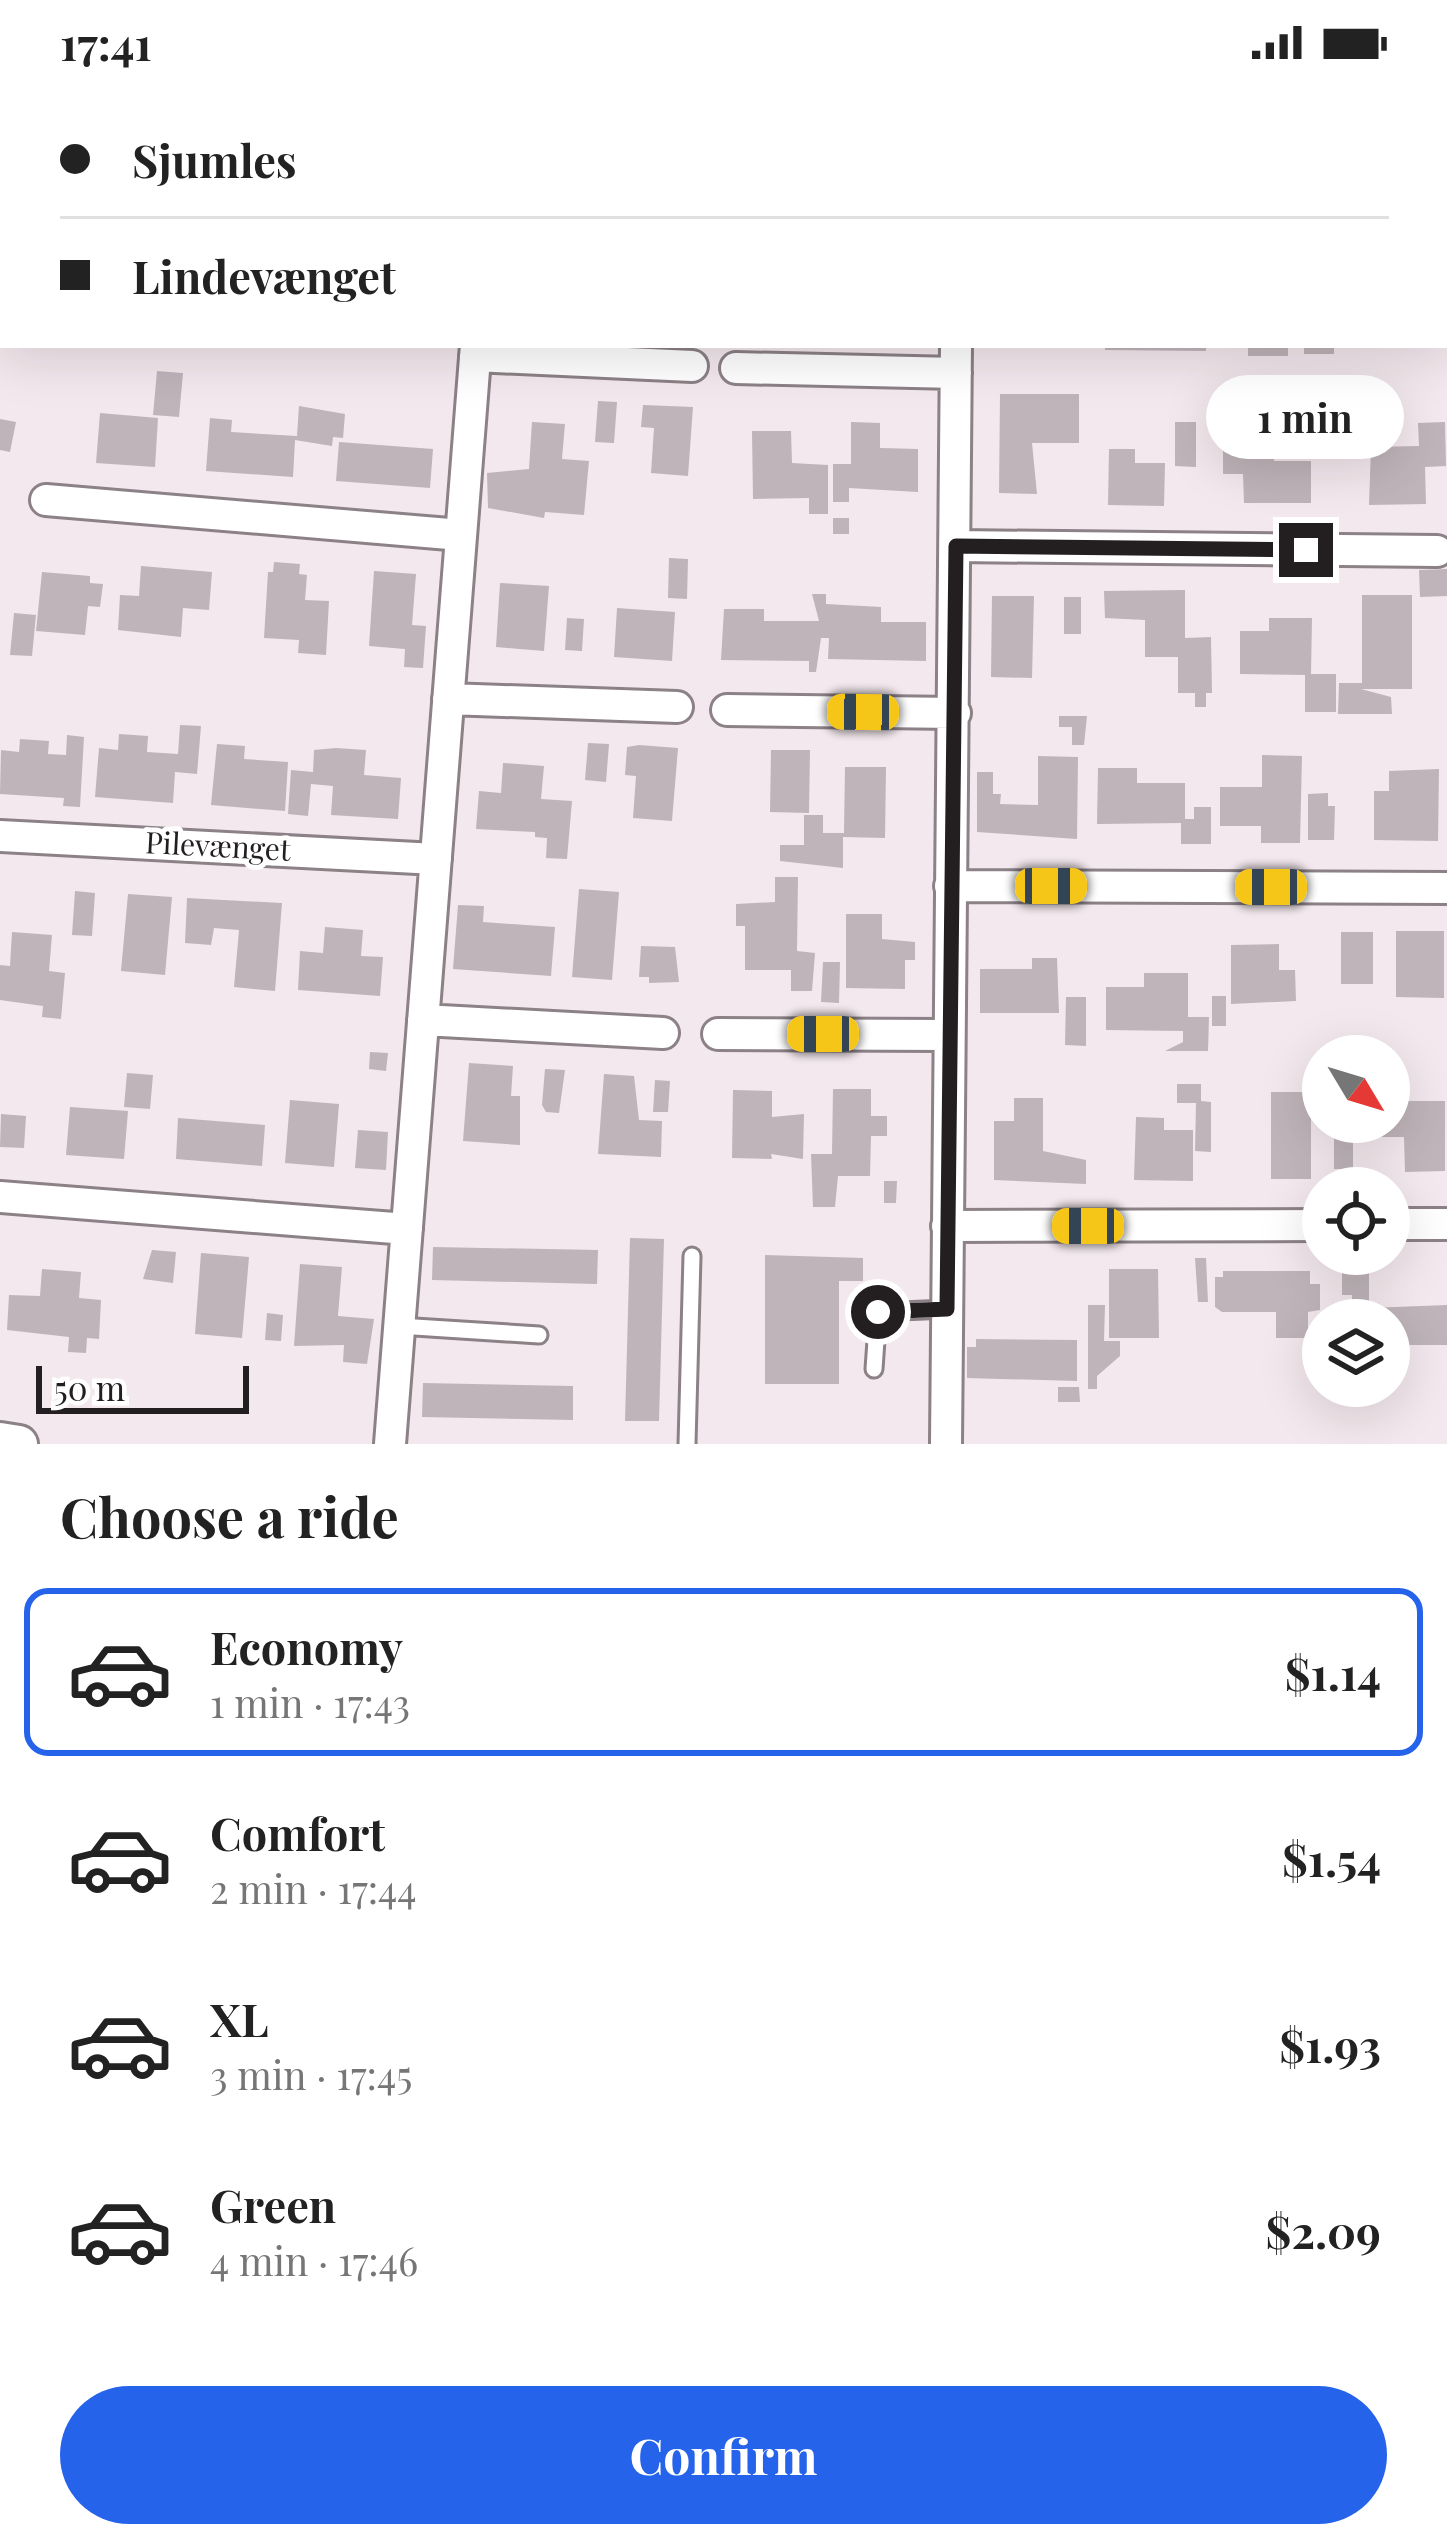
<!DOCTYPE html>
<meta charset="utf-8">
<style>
:root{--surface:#fff;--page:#f6f6f6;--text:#222;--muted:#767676;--line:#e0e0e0;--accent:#2563eb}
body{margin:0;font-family:"Playfair Display",serif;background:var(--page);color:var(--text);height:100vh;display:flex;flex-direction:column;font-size:45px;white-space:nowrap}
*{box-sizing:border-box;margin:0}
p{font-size:39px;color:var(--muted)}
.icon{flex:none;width:66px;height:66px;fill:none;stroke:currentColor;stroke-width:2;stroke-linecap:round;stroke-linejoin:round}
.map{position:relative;height:1360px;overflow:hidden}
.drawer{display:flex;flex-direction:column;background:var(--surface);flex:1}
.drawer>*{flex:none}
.banner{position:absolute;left:0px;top:0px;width:1449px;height:264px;box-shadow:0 12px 48px #0002;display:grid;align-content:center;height:264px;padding:0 60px;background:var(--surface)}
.needle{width:78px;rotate:128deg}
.tools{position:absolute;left:1302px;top:951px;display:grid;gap:24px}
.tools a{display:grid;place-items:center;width:108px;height:108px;border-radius:50%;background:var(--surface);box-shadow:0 12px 48px #0002;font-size:60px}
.scale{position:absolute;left:36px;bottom:30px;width:213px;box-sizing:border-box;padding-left:12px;border:6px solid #231f21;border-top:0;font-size:33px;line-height:42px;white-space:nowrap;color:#231f21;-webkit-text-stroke:9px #fff;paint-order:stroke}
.end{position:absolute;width:54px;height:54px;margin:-27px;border:15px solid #231f21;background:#fff;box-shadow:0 0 0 6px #fff}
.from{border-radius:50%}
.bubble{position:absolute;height:84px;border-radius:42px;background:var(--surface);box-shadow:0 12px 48px #0002;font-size:39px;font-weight:700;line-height:84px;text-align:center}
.car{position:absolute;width:36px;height:72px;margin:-36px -18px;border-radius:15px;box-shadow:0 0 9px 3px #0007;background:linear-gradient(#f5c518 24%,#345 0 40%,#f5c518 0 76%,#345 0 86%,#f5c518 0)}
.banner b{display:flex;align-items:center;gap:42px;height:114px;font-size:45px}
.banner b+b{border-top:3px solid var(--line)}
.banner i{width:30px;height:30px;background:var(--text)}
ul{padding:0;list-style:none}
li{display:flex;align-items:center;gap:36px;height:168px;margin:0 24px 18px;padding:0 36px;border:6px solid transparent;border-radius:24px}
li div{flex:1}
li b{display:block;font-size:45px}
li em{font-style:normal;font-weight:700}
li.active{border-color:var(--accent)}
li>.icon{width:108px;height:108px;stroke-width:1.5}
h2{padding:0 60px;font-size:54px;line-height:144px}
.button{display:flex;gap:24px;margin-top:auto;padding:24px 60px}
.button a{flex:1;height:138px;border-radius:72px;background:var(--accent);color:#fff;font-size:48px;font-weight:700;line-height:138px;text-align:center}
.status{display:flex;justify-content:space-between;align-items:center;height:84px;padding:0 60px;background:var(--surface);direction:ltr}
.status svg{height:33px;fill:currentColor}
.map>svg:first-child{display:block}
.building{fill:#bfb4b9}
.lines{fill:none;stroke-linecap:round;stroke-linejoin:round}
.service-casing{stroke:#8b8186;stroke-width:21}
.minor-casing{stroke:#8b8186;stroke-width:36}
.tertiary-casing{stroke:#8b8186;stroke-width:42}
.service{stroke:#fff;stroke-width:15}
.minor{stroke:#fff;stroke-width:30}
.tertiary{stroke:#fff;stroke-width:36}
.route{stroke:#231f21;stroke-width:15}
.labels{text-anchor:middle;stroke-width:10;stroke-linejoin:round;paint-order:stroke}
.street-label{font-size:30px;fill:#231f21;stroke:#fff}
</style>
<div class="status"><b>17:41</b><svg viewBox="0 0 49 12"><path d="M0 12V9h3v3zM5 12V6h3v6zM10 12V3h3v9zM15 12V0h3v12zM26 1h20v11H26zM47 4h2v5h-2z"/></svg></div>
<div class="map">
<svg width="1447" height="1360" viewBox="0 0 1447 1360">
<rect width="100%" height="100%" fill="#f3e8ed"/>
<path class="building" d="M1105 261H1206V267L1105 266Z
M1248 261H1288V272H1248Z
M1304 261H1334V270H1304Z
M157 287 183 289 179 333 153 331Z
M1000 310H1079V359H1032L1037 410 999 409Z
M598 317 617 318 614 359 595 358Z
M643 321 693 323 688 392 651 389 654 344 641 343Z
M299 322 345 330 343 354 333 353 332 362 295 356 293 393 206 387 210 334 232 336 231 348 297 352Z
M100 329 158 334 155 383 96 379Z
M1243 330H1274V377H1311V419H1244L1243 390H1223V358H1243Z
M0 335 16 338 10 368 0 366Z
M532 338 565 340 562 375 589 377 584 431 545 428 544 434 488 424 487 389 529 385Z
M851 338 880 339V364L918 365V408L849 404V418H833V380H851Z
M1175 338H1196V383L1175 382Z
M1445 338 1446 382 1425 383 1426 420 1369 421 1371 363 1419 362 1418 339Z
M752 347H791L792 379 828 381V430H809V414L753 415Z
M339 358 433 365 430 404 336 397Z
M1109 365H1135V379H1165L1164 422 1108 421Z
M833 434H849V450H833Z
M669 474 688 475 687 515 668 514Z
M274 478 300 480 299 490 307 491 305 516 329 517 326 571 298 569 299 556 264 554 268 488H273Z
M141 482 212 488 209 526 183 524 181 553 118 546 120 511 139 512Z
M1447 485V512L1420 513 1419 486Z
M374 487 416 490 412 541 426 542 423 584 404 583 405 565 369 562Z
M42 488 90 492V499L103 500 100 523 88 522 85 551 36 547Z
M500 499 549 502 544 567 496 563Z
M1185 506V554L1211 553 1212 609H1206V623H1195V609H1178V573H1145V536L1105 534 1104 507Z
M812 510H826V520L881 523V538H926V577L828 575 829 554H821L816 588H809V577L721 576 724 525H764V537H819Z
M1362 511H1412V605H1361L1391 613 1392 630H1338L1339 599H1362Z
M992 512H1034L1032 594 991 593Z
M1064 513H1081V550H1064Z
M617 524 675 528 672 577 614 573Z
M14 529 36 531 32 572 10 571Z
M567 534 584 535 582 567 565 566Z
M1269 534H1312L1311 590H1336V628H1305V591L1240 590V547H1269Z
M1059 632H1087L1084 661H1072V643H1059Z
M180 641 201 642 197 690 175 688 173 719 95 713 99 664 118 666 119 650 148 652 147 668 178 670Z
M67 651 84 653 80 723 63 722 64 714 0 710 1 666 19 668 20 655 49 657 48 670 66 671Z
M588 659 609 660 606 698 585 696Z
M217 660 245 662 244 675 288 678 285 727 211 721Z
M639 661 678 664 672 737 633 734 636 692 625 691 627 663Z
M336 664 366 666 364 691 401 694 398 735 331 731 333 702 311 700 308 732 288 730 291 686 313 688 314 666Z
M771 666H810L809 729 770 728Z
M1262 671 1302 672 1300 759H1261V742H1220V703H1262Z
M1038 672 1078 673 1077 755 977 748V688H993V710H1001L1000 720 1038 721Z
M503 679 544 682 541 715 572 717 567 775 546 774 547 754 535 753V748L476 745 479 707 501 709Z
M845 683H886L885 754 843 753V784L780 777V761H804V731H823V749H844Z
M1098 684H1137V699H1185V735H1194V723H1211V760H1181V739L1097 740Z
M1439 685 1438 757 1374 756V707H1389V687Z
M1328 709V722H1335L1334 756H1308V710Z
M775 793H798L797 867 815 869 812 907H791V886H745V842H736V820L775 818Z
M579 805 619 808 612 896 572 893Z
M75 807 95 809 92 852 72 851Z
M128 810 172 813 165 891 121 887Z
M187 814 282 819 275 907 234 903 239 846 214 844 211 861 185 859Z
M458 821 484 822 483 838 555 843 551 892 453 885Z
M846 830H882V855L915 858V876H905V905L846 904Z
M325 843 363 846 361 872 383 873 380 912 298 906 300 867 323 869Z
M1396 847H1444V914L1396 913Z
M12 848 52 851 49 887 65 889 61 935 42 933 43 922 0 916V881L10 882Z
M1341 848H1373V900H1341Z
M1279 860V886H1295L1296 917 1231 920V861Z
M641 862 675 863 679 898 649 899V893H639Z
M1032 874H1057L1059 929H980V885H1032Z
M823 878H840L839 919 821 918Z
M1144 889H1188V933H1209L1208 967H1165L1183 958V947L1106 946V903H1144Z
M1212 912H1226V942H1212Z
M1066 913H1086V962L1065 961Z
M370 968 388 969 386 987 369 985Z
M469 979 513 982 511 1012H520V1061L463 1057Z
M1314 981H1323V1033H1313Z
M545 985 565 986 559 1029 546 1028 542 1021Z
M127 989 153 991 150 1025 124 1023Z
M604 990 634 992 639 1036 662 1037 661 1073 598 1070Z
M655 996 670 997 668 1028H653Z
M1177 1000H1201V1017L1211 1018V1068L1195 1067 1196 1019H1177Z
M833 1005H871V1032H887V1052H871L870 1092H838L835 1123H813L811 1070H832Z
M733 1006 772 1007V1033L804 1030 803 1075 771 1070 772 1075 732 1074Z
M1271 1008H1311V1095H1271Z
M1014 1014H1043V1067L1086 1076V1100L994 1096V1037H1014Z
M290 1016 339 1020 334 1083 285 1079Z
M1389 1017H1445V1087L1405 1088 1404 1053H1376L1375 1038H1389Z
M70 1023 128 1027 124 1075 66 1071Z
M1 1030 26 1032 24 1064 0 1063Z
M1136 1033 1164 1034V1046H1193V1097L1134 1096Z
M178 1034 265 1041 262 1082 176 1075Z
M1334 1038H1353V1085H1334Z
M358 1046 388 1048 386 1086 355 1084Z
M884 1097H897L896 1119H884Z
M630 1154 664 1155 659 1337H625Z
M433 1163 598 1166 597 1200 432 1196Z
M152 1166 176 1168 173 1199 143 1195Z
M201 1169 249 1173 242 1254 195 1250Z
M765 1171 863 1174V1197H839V1300H765Z
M1195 1174H1206L1208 1218H1198Z
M300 1180 342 1183 338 1232 374 1235 367 1280 343 1278 344 1261 294 1262Z
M1342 1183H1369V1224L1447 1221V1261H1389V1236H1352V1211H1342Z
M42 1185 81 1188 79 1214 101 1216 99 1255 87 1254 86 1269 68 1268 69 1253 7 1246 9 1211 40 1212Z
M1109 1185H1158L1159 1254H1109Z
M1223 1187H1310V1200H1320V1226L1308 1228V1254H1276V1228H1222L1215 1223V1193H1223Z
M1088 1221H1105L1104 1257H1120V1272L1097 1292V1305H1088Z
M267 1229 283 1231 281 1257 265 1256Z
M976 1255 1077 1256V1297L967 1294V1263H976Z
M423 1299 573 1302V1336L422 1333Z
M1058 1303H1079L1080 1318H1058Z"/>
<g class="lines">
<defs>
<path id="service" d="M399 1242 539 1251
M874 1285 878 1228 947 1225
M687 1360 692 1172"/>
<path id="minor" d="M0 40 3 41
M475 272 692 282
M736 284 956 289
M46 416 461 451
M956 462 1437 467
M448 615 677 623
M727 626 955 629
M0 752 436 775
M950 802 1447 804
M423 936 663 949
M718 950 947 951
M0 1113 407 1145
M1389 1140H1447
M947 1142 1323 1141
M390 1360 476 261
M946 1360 956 261"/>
<path id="tertiary" d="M0 1357 19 1360"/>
</defs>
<use href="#service" class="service-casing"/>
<use href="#minor" class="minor-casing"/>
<use href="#tertiary" class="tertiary-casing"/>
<use href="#service" class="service"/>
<use href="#minor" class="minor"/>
<use href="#tertiary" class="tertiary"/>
</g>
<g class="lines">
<path class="route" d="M878 1228 947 1225 956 462 1306 466"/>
</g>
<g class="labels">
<g class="street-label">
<text transform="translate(218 763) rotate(3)" y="10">Pilevænget</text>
</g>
</g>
</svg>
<div class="tools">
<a><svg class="needle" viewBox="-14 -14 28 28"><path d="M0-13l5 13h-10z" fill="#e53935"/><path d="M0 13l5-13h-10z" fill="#767676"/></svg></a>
<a><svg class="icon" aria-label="locate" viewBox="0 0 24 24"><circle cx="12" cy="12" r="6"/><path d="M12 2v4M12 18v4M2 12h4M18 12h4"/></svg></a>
<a><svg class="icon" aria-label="layers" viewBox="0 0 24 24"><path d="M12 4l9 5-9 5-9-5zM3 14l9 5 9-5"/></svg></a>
</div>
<div class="scale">50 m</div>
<i class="end from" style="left:878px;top:1228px"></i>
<i class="end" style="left:1306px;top:466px"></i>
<div class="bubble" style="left:1206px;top:291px;width:198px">1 min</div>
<i class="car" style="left:863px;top:628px;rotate:271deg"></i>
<i class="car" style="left:1051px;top:802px;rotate:90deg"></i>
<i class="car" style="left:1271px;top:803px;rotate:270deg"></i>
<i class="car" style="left:823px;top:950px;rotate:270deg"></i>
<i class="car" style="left:1088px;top:1142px;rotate:270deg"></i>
<div class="banner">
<b><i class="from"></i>Sjumles</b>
<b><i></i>Lindevænget</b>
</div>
</div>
<section class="drawer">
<h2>Choose a ride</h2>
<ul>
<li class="active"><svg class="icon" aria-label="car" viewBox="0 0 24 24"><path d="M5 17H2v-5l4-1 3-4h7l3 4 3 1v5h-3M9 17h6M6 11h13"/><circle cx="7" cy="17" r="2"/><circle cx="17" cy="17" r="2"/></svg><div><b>Economy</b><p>1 min · 17:43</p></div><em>$1.14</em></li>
<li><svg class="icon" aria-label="car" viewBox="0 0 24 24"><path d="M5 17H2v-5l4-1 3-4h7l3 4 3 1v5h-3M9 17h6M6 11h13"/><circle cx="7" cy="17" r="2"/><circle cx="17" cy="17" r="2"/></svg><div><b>Comfort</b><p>2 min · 17:44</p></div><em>$1.54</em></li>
<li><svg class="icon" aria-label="car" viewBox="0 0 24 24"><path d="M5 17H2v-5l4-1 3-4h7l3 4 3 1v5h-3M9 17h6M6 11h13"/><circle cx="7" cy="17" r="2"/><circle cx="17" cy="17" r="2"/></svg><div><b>XL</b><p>3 min · 17:45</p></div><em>$1.93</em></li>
<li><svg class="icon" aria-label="car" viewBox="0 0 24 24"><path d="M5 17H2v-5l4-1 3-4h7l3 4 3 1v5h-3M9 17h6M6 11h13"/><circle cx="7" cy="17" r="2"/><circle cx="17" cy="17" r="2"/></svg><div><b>Green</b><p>4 min · 17:46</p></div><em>$2.09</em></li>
</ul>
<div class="button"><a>Confirm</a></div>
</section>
